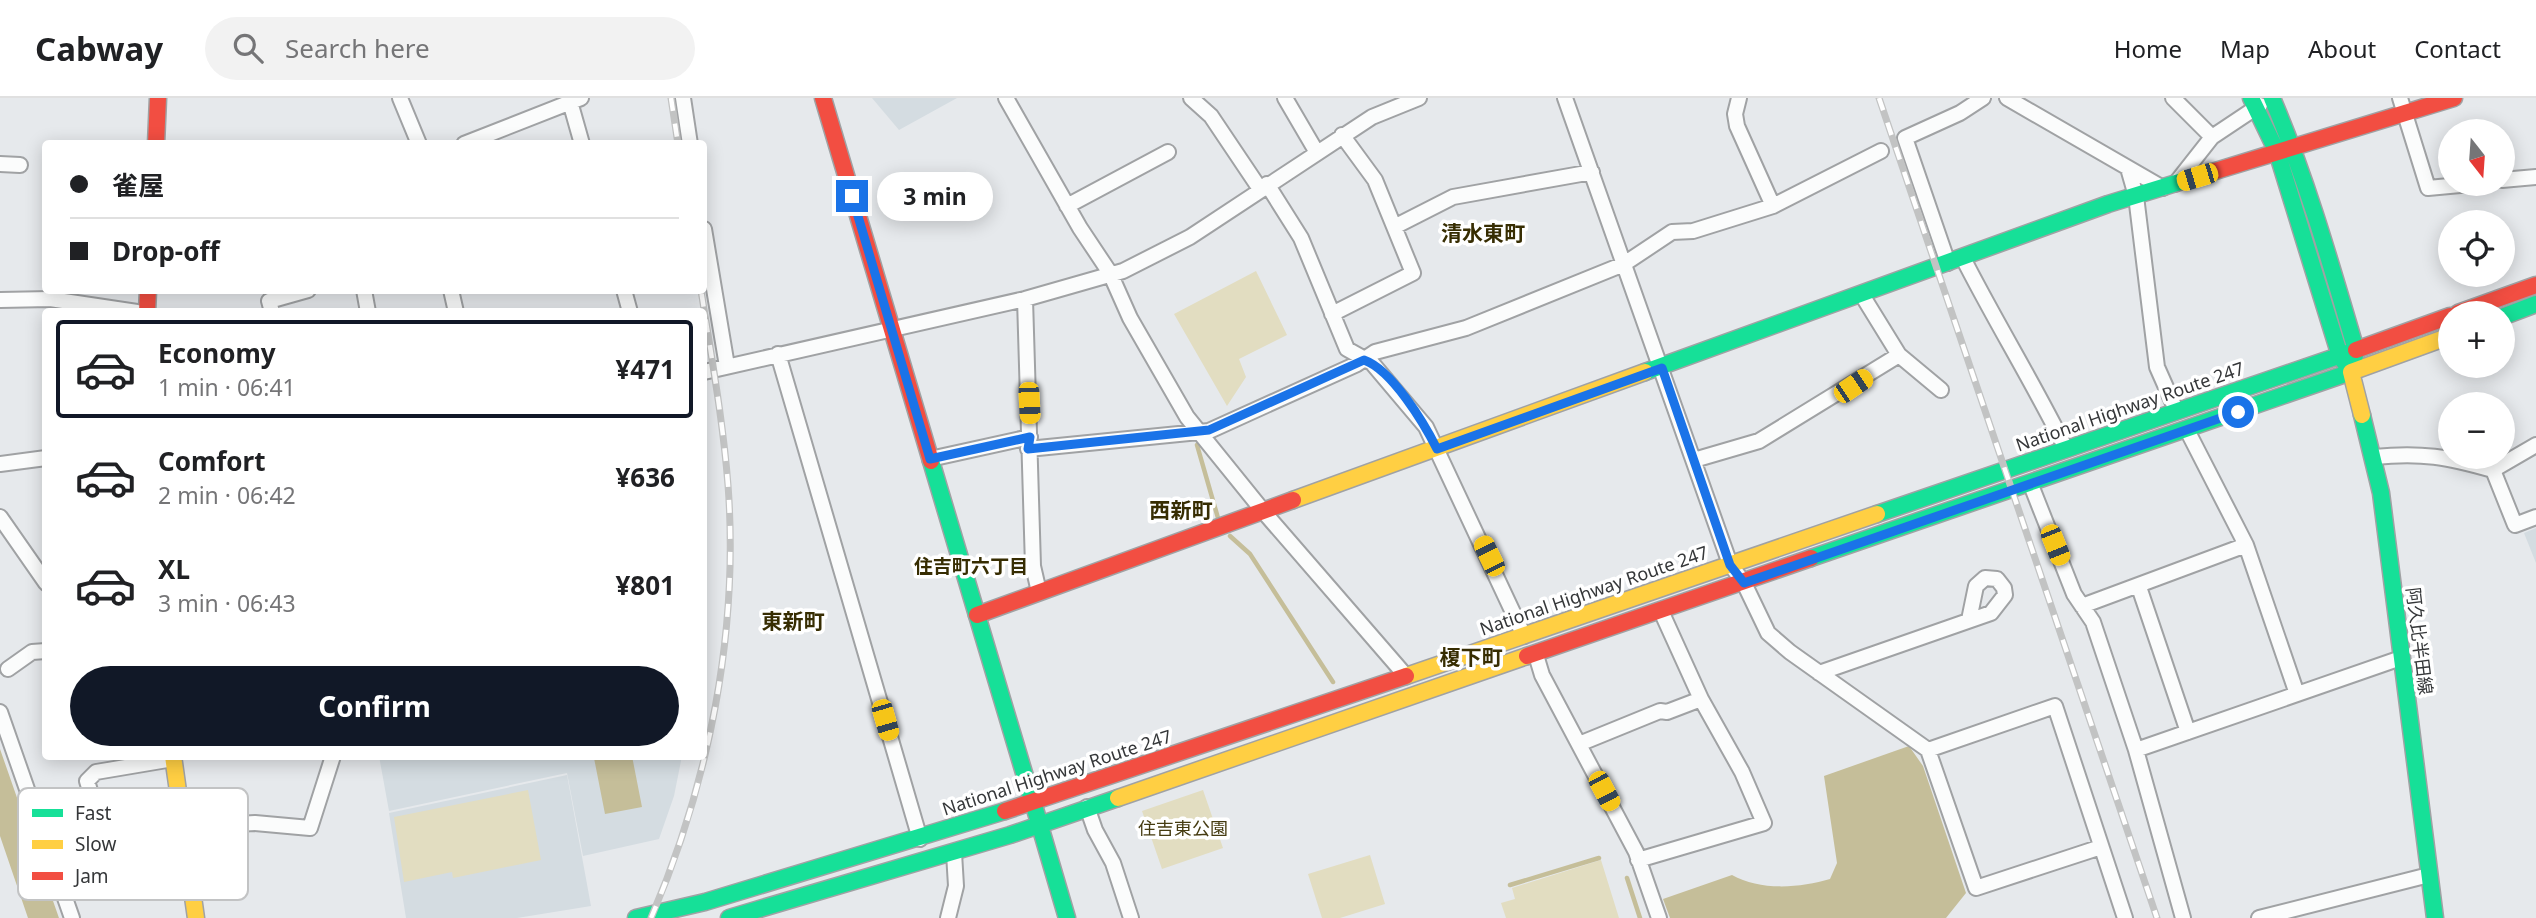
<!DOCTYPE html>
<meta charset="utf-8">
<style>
:root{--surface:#fff;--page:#f2f2f2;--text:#202124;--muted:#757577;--line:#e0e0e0;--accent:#111827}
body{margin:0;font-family:"Noto Sans","Noto Sans JP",sans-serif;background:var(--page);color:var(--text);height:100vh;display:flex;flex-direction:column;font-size:26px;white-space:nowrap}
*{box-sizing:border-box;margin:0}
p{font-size:23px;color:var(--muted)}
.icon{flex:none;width:38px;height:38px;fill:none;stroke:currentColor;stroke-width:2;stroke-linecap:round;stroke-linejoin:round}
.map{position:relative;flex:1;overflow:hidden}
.details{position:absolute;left:42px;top:210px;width:665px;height:452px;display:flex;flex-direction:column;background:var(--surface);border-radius:7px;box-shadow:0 4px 18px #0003}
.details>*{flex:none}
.banner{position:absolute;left:42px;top:42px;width:665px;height:154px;border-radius:7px;box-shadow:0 4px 18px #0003;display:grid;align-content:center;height:154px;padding:0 28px;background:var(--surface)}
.needle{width:46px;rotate:163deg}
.tools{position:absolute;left:2438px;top:21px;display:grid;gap:14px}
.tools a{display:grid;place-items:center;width:77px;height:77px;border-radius:50%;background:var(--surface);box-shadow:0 4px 18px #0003;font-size:35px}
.end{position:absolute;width:32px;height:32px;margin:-16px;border:9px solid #1a73e8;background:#fff;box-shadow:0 0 0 4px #fff}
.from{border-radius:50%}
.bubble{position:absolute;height:49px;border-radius:24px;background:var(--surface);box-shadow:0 4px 18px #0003;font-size:23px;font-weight:700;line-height:49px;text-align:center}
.car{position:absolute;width:21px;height:42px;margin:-21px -10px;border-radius:9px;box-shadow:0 0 5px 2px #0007;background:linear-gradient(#f5c518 24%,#345 0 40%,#f5c518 0 76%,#345 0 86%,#f5c518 0)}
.banner b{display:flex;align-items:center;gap:24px;height:66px;font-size:26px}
.banner b+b{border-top:2px solid var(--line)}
.banner i{width:18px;height:18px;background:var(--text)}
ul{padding:12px 0 0;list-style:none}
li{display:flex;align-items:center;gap:21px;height:98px;margin:0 14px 10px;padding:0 14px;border:4px solid transparent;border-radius:7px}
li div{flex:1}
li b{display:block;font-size:26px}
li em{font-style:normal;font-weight:700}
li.active{border-color:var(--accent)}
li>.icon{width:63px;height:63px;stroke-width:1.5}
.primary-button{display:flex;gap:14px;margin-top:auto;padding:14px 28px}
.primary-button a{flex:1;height:80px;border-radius:42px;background:var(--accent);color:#fff;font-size:28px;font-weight:700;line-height:80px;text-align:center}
header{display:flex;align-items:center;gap:42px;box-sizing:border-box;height:98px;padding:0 35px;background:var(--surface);border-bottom:2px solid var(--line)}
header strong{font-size:33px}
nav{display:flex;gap:38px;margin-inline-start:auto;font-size:24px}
.search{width:490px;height:63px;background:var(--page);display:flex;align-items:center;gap:18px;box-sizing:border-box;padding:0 24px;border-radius:38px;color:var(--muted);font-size:26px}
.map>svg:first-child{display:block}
.built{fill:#d4dce1}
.green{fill:#e2ddc1}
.water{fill:#c5be99}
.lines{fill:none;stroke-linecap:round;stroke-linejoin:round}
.stream{stroke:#c5be99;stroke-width:4.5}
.street-casing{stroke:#a0a2a4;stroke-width:18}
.fast-casing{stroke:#a0a2a4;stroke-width:19}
.slow-casing{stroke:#a0a2a4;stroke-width:19}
.jam-casing{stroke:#a0a2a4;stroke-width:19}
.street{stroke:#fbfcfc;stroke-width:14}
.fast{stroke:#16e098;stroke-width:16}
.slow{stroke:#ffcf43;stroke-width:16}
.jam{stroke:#f24e42;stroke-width:16}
.rail-casing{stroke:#c2c3c3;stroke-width:7}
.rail{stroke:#fff;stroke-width:4.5;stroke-dasharray:13;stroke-linecap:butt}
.route{stroke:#1a73e8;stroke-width:9}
.labels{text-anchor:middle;stroke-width:7;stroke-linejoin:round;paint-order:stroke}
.street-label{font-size:18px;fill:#353739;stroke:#fff}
.park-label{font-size:18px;fill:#453b11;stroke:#fff}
.neighbourhood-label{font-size:19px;font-weight:bold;fill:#372d02;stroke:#fff}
.quarter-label{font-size:21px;font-weight:bold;fill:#372d02;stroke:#fff}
.key{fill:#fff;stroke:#c2c3c4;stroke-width:2}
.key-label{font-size:19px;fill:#353739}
</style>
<header>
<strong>Cabway</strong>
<div class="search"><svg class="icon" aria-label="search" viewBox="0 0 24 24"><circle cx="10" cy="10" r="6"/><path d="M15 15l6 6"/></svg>Search here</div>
<nav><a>Home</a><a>Map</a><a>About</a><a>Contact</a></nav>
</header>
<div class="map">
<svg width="2536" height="820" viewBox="0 0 2536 820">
<rect width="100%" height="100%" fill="#e6e9ec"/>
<path class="built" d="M872 0H957L899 32Z
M2536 430V465L2524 435Z
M379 658H682L674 698 659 741 583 758 567 675 389 713Z
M567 677 591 808 517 820H406L389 715Z"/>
<path class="green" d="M1256 173 1287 237 1239 261 1246 279 1227 308 1174 216Z
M528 692 541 762 453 780 452 774 404 784 394 719Z
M1203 692 1223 750 1162 771 1142 713Z
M1370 757 1385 806 1340 820H1322L1308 776Z
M1601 762 1619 820H1506L1501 805 1515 801 1512 790Z"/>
<path class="water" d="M1909 648 1923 668 1966 795 1946 820H1670L1663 801 1732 777C1760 793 1800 790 1830 781L1837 765 1824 678Z
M0 651 59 820H28L0 738Z
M603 658H632L642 709 605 716 594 660Z"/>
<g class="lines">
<path class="stream" d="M1197 347 1218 420
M1230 438 1250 456 1333 584
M1627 780 1640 820
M1510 787 1599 760"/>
<defs>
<path id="street" d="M400 0 419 46
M569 0 582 46
M683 0 690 46
M1006 0 1080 130 1110 175 1130 220 1187 319 1263 413 1406 578
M1191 0 1211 18 1260 91
M1285 0 1316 53
M1565 0 1730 466 1744 485 1768 535 1790 554 1928 652 1976 790 2101 749
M1739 0 1735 16 1737 28 1773 108
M2007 0 2163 90
M2173 0 2212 39
M2400 0 2428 90 2471 86
M464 46 581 0
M0 66 20 67
M2128 70 2136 98 2157 269 2176 312
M2502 82 2536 79
M1267 86 1301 140 1347 251 1372 265 1426 329 1524 538
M2175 86 2212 39 2260 7
M1067 108 1168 54
M1396 128 1453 99 1592 74
M704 131 727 268
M1963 160C1996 225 2034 286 2066 351
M1948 165 1905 40 1960 15 1983 0
M364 192 368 214
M451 192 456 214
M624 192 630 214
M1862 197 1899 257 1941 292
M1025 201 1033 468 1039 494
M0 202 50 201 137 214
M272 214 269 203 308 192
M1332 216 1413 175 1375 82 1342 37
M778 256 920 741
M704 274 1025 201 1123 173 1190 139 1372 19 1419 0
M2187 332 2246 447 2297 596
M1028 351 1209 333 1357 266 1375 254 1466 230 1624 166 1672 134 1693 133 1773 108 1881 53
M2374 359C2422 354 2447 359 2493 372L2536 347
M930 361 1030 339
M1694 362 1759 343 1899 257
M0 366 46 360
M2493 372 2515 427 2536 419
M2031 387 2074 496 2093 524 2136 652 2183 820
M0 419 46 485
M2139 489 2188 634
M2082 508 2246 447
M1536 557 1542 577 1636 754 1659 820
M8 571 32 554 46 553
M1819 575 1991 515 2005 497 2004 490 1997 481 1985 480 1976 488 1969 522
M0 614 72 820
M1579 646 1660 613 1667 614 1701 601
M1928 652 2055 608 2125 820
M2136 652 2401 560
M1087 709 1095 732 1113 765 1131 820
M36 717 91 696 87 683 96 674 173 661
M183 729 255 725 310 730 333 658
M1638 762 1764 725 1742 674 1701 601 1661 513
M948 820 956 788 954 755
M2259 820 2429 777"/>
<path id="fast" d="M2251 0 2277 54 2340 258 2349 271
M2272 0C2307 82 2331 167 2356 252L2353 267
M2502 219 2536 206
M1645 274 2108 106 2199 78
M2362 317 2381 395 2435 820
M931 363 1033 705
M1877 416 2356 252
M1811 460 2351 274
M1035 711 1067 820
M636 820 705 804 1005 713
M729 820 1010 737 1118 700"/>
<path id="slow" d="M2362 317 2351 274 2450 238
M1293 402 1645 274
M1406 578 1877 416
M173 658 196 820
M1118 700 1527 558"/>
<path id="jam" d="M823 0 931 363
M156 46 158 0
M2199 78 2454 0
M147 214 148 192
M2458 215 2536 187
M2356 252 2450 218
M977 517 1293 402
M1527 558 1811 460
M1005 713 1406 578"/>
</defs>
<use href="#street" class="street-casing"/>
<use href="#fast" class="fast-casing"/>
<use href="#slow" class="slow-casing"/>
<use href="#jam" class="jam-casing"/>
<use href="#street" class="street"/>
<use href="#fast" class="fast"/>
<use href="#slow" class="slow"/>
<use href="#jam" class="jam"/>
<defs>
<path id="rail" d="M671 0 678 46
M1879 0 2157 820
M651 820C709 685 739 534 728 387 723 322 711 257 701 192"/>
</defs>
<use href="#rail" class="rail-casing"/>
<use href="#rail" class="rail"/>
</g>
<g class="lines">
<path class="route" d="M852 98 930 361 1030 339 1028 351 1209 332 1364 262C1392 272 1424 325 1437 351L1662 270 1730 467 1744 485 2238 314"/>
</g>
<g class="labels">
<g class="street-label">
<text transform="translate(2130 309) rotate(-19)" y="6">National Highway Route 247</text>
<text transform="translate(1594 493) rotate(-19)" y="6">National Highway Route 247</text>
<text transform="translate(2419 543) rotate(83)" y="6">阿久比半田線</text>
<text transform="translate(1057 675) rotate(-18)" y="6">National Highway Route 247</text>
</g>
<g class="park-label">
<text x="1183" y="737">住吉東公園</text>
</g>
<g class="neighbourhood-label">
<text x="971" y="475">住吉町六丁目</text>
</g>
<g class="quarter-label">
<text x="1483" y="143">清水東町</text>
<text x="1181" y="420">西新町</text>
<text x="793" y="531">東新町</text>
<text x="1471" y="567">榎下町</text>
</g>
</g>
<rect x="18" y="690" width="230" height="112" rx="10" class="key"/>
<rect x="32" y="711" width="31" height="8" fill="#16e098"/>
<rect x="32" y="742" width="31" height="9" fill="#ffcf43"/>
<rect x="32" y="774" width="31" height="8" fill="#f24e42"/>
<g class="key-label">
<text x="75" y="722">Fast</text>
<text x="75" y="753">Slow</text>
<text x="75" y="785">Jam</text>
</g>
</svg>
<div class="tools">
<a><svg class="needle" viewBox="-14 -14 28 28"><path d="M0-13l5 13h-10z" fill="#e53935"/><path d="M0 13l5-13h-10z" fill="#757577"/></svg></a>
<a><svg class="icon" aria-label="locate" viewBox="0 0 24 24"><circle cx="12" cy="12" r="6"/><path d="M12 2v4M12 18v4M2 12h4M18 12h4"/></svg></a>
<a>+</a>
<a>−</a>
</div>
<i class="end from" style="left:2238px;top:314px"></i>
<i class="end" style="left:852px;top:98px"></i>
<div class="bubble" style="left:877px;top:74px;width:116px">3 min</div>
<i class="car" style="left:2197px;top:79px;rotate:253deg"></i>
<i class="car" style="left:1853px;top:288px;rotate:56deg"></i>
<i class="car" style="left:1029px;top:305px;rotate:177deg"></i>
<i class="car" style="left:2055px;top:447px;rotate:158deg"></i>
<i class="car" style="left:1489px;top:458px;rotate:334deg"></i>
<i class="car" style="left:885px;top:622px;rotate:164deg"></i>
<i class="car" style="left:1604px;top:693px;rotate:152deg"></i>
<div class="banner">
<b><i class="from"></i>雀屋</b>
<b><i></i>Drop-off</b>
</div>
<section class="details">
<ul>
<li class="active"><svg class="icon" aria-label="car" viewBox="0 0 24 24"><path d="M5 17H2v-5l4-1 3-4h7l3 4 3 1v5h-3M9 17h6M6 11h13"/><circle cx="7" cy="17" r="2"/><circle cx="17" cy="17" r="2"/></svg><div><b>Economy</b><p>1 min · 06:41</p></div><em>¥471</em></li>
<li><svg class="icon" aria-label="car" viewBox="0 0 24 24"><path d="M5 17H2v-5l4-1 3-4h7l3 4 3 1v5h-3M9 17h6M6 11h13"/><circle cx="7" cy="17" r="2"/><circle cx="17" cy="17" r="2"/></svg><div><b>Comfort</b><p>2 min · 06:42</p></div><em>¥636</em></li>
<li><svg class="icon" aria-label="car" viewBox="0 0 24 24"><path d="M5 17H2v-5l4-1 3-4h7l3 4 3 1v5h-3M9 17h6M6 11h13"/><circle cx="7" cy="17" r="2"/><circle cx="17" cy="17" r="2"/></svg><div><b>XL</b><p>3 min · 06:43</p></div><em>¥801</em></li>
</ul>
<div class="primary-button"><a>Confirm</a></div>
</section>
</div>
